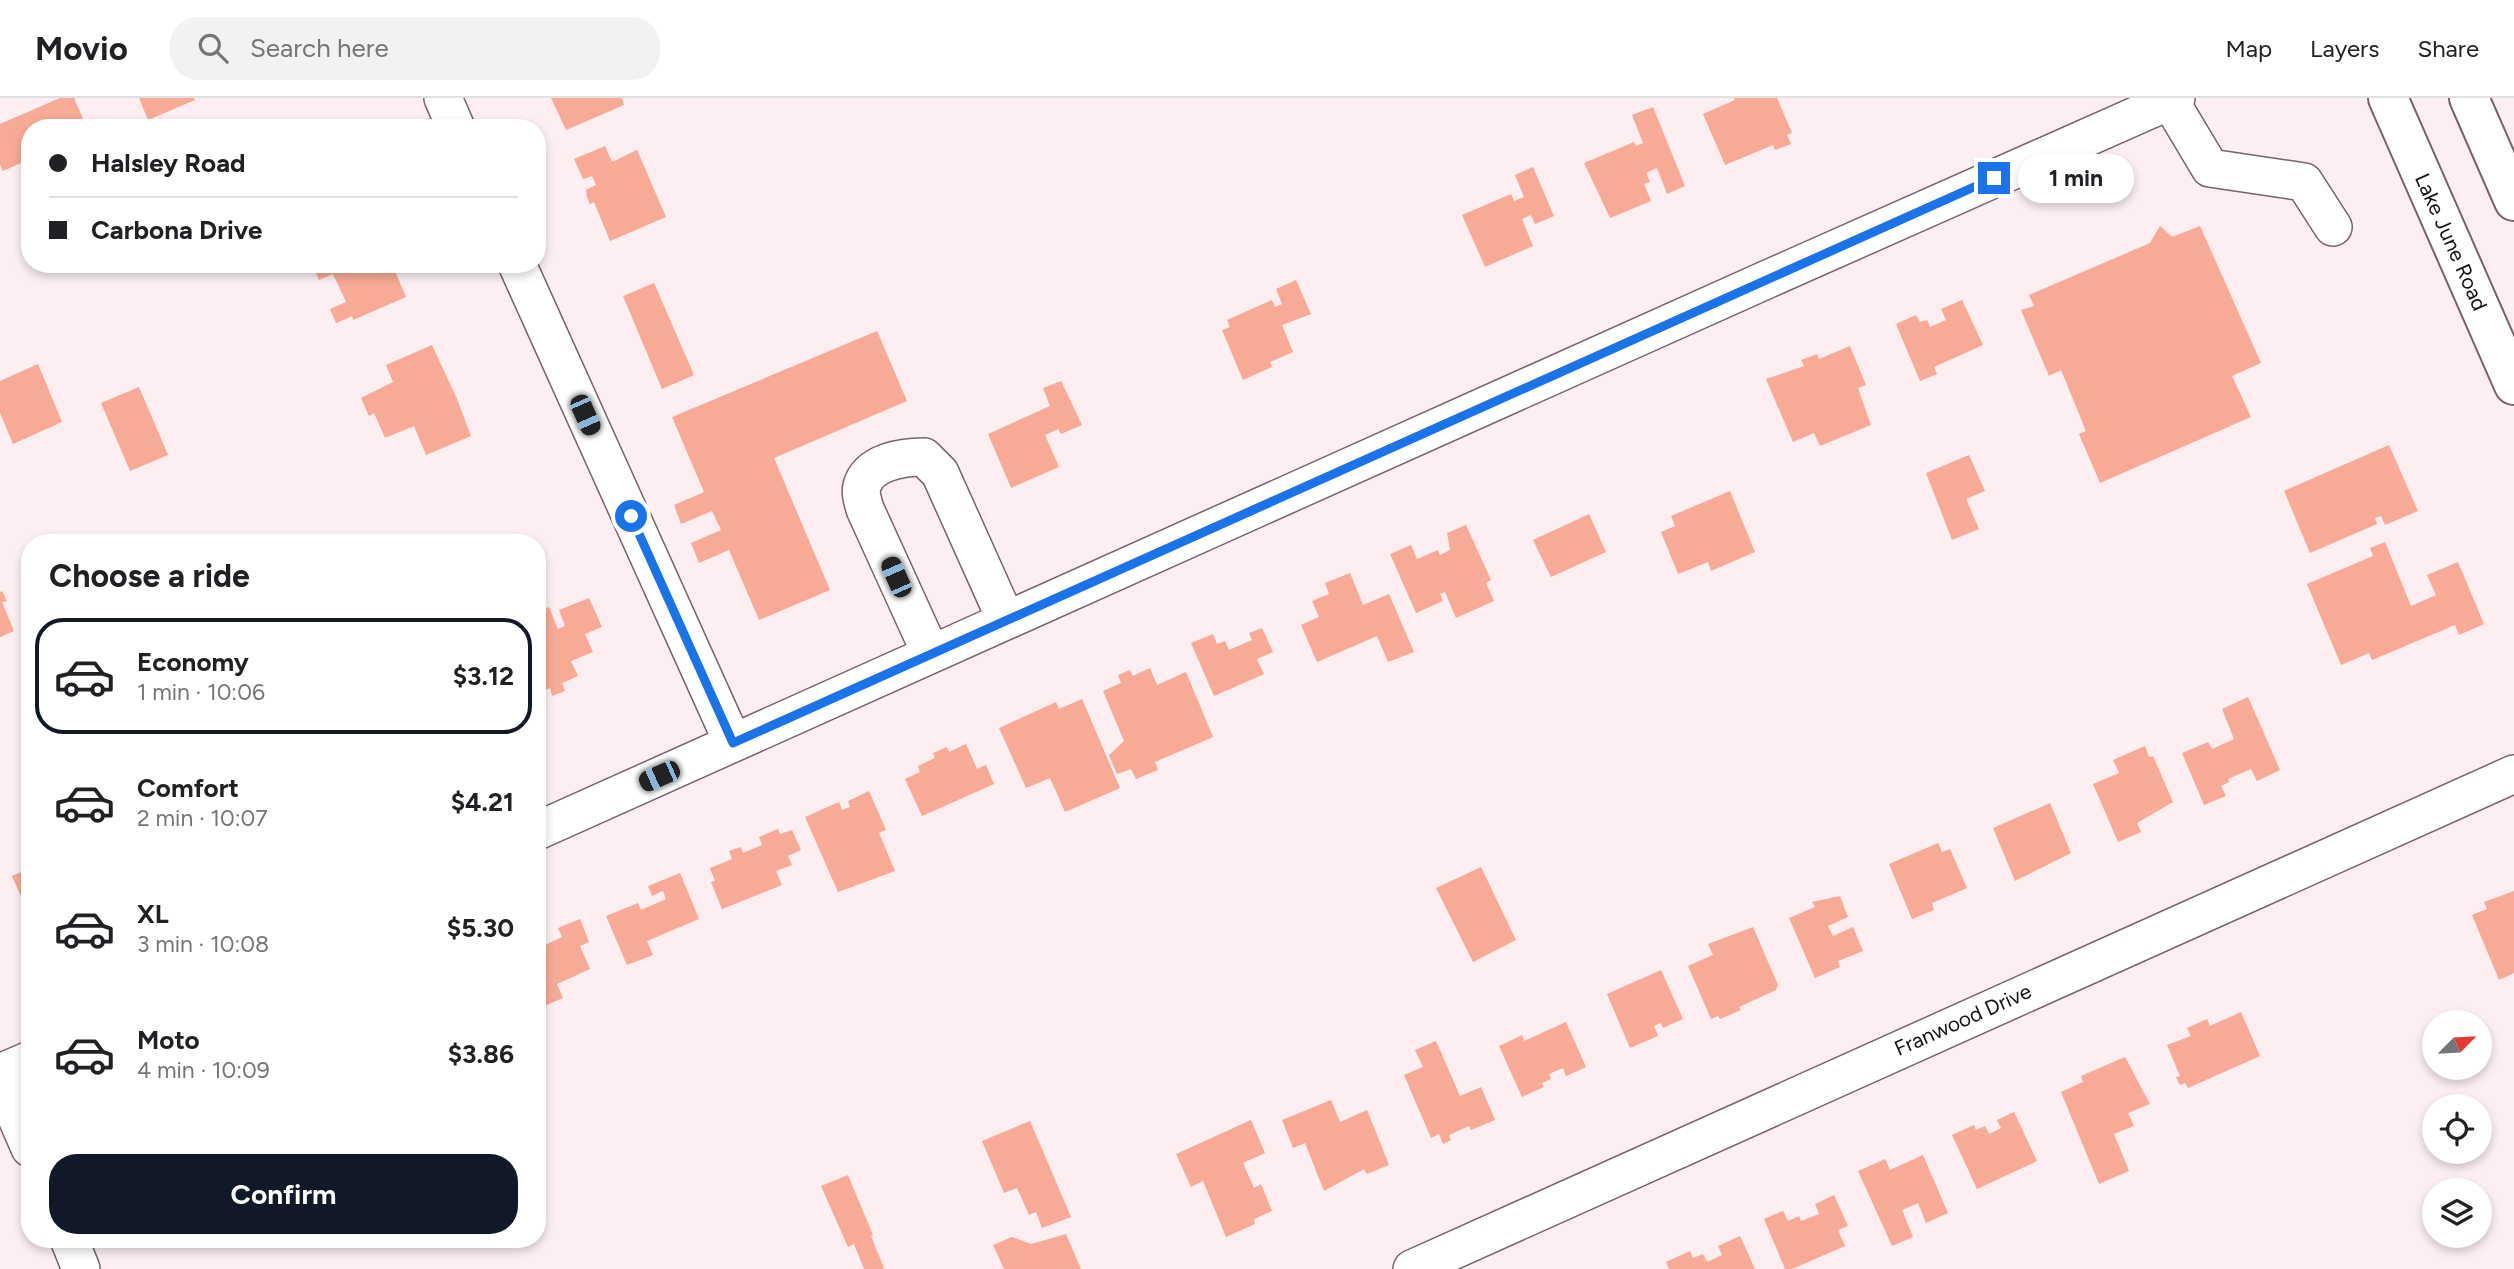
<!DOCTYPE html>
<meta charset="utf-8">
<style>
:root{--surface:#fff;--page:#f2f2f2;--text:#202124;--muted:#757577;--line:#e0e0e0;--accent:#111827}
body{margin:0;font-family:Figtree,sans-serif;background:var(--page);color:var(--text);height:100vh;display:flex;flex-direction:column;font-size:26px;white-space:nowrap}
*{box-sizing:border-box;margin:0}
p{font-size:23px;color:var(--muted)}
.icon{flex:none;width:38px;height:38px;fill:none;stroke:currentColor;stroke-width:2;stroke-linecap:round;stroke-linejoin:round}
.map{position:relative;flex:1;overflow:hidden}
.sheet{position:absolute;left:21px;top:436px;width:525px;height:714px;display:flex;flex-direction:column;background:var(--surface);border-radius:28px;box-shadow:0 4px 10px #0003}
.sheet>*{flex:none}
.guide{position:absolute;left:21px;top:21px;width:525px;height:154px;border-radius:28px;box-shadow:0 4px 10px #0003;display:grid;align-content:center;height:154px;padding:0 28px;background:var(--surface)}
.needle{width:46px;rotate:66deg}
.buttons{position:absolute;left:2422px;top:912px;display:grid;gap:14px}
.buttons a{display:grid;place-items:center;width:70px;height:70px;border-radius:50%;background:var(--surface);box-shadow:0 4px 10px #0003;font-size:35px}
.end{position:absolute;width:32px;height:32px;margin:-16px;border:9px solid #1a73e8;background:#fff;box-shadow:0 0 0 4px #fff}
.from{border-radius:50%}
.bubble{position:absolute;height:49px;border-radius:24px;background:var(--surface);box-shadow:0 4px 10px #0003;font-size:23px;font-weight:700;line-height:49px;text-align:center}
.car{position:absolute;width:21px;height:42px;margin:-21px -10px;border-radius:9px;box-shadow:0 0 5px 2px #0007;background:linear-gradient(#222 24%,#8ab4d8 0 40%,#222 0 76%,#8ab4d8 0 86%,#222 0)}
.guide b{display:flex;align-items:center;gap:24px;height:66px;font-size:26px}
.guide b+b{border-top:2px solid var(--line)}
.guide i{width:18px;height:18px;background:var(--text)}
ul{padding:0;list-style:none}
li{display:flex;align-items:center;gap:21px;height:116px;margin:0 14px 10px;padding:0 14px;border:4px solid transparent;border-radius:28px}
li div{flex:1}
li b{display:block;font-size:26px}
li em{font-style:normal;font-weight:700}
li.selected{border-color:var(--accent)}
li>.icon{width:63px;height:63px;stroke-width:1.5}
h2{padding:0 28px;font-size:32px;line-height:84px}
.button{display:flex;gap:14px;margin-top:auto;padding:14px 28px}
.button a{flex:1;height:80px;border-radius:28px;background:var(--accent);color:#fff;font-size:28px;font-weight:700;line-height:80px;text-align:center}
header{display:flex;align-items:center;gap:42px;box-sizing:border-box;height:98px;padding:0 35px;background:var(--surface);border-bottom:2px solid var(--line)}
header strong{font-size:33px}
nav{display:flex;gap:38px;margin-inline-start:auto;font-size:24px}
.search{width:490px;height:63px;background:var(--page);display:flex;align-items:center;gap:18px;box-sizing:border-box;padding:0 24px;border-radius:28px;color:var(--muted);font-size:26px}
.map>svg:first-child{display:block}
.building{fill:#f7aa96}
.lines{fill:none;stroke-linecap:round;stroke-linejoin:round}
.minor-casing{stroke:#786468;stroke-width:40}
.major-casing{stroke:#786468;stroke-width:42}
.minor{stroke:#fff;stroke-width:37}
.major{stroke:#fff;stroke-width:38}
.route{stroke:#1a73e8;stroke-width:9}
.labels{text-anchor:middle;stroke-width:7;stroke-linejoin:round;paint-order:stroke}
.street-label{font-size:21px;fill:#171011;stroke:#fff}
</style>
<header>
<strong>Movio</strong>
<div class="search"><svg class="icon" aria-label="search" viewBox="0 0 24 24"><circle cx="10" cy="10" r="6"/><path d="M15 15l6 6"/></svg>Search here</div>
<nav><a>Map</a><a>Layers</a><a>Share</a></nav>
</header>
<div class="map">
<svg width="2514" height="1171" viewBox="0 0 2514 1171">
<rect width="100%" height="100%" fill="#fceef1"/>
<path class="building" d="M60 0H74L87 30H30V61L3 73 0 67V26Z
M139 0H194L195 2 148 22Z
M551 0H622L624 7 566 32Z
M1734 0H1777L1792 35 1787 37 1791 46 1775 52 1773 47 1725 67 1703 16 1735 2Z
M1653 9 1685 88 1667 96 1657 70 1646 75 1650 84 1644 86 1651 103 1610 120 1584 65 1634 44 1636 48 1643 45 1632 17Z
M605 48 612 64 637 52 666 119 610 143 594 104 590 106 587 99 586 92 596 87 592 78 583 81 574 61Z
M1533 69 1554 118 1535 126 1531 117 1522 121 1533 148 1485 169 1462 117 1511 96 1514 103 1524 99 1515 77Z
M2160 128 2172 139 2200 128 2261 265 2232 278 2251 319 2100 385 2079 336 2086 333 2061 272 2049 278 2021 212 2034 208 2029 197 2150 145Z
M319 166H392L406 199 353 222 352 218 336 225 330 211 346 204 333 176 319 182 313 169Z
M1296 182 1311 216 1282 227 1293 254 1270 264 1272 269 1243 282 1222 232 1230 229 1227 222 1272 202 1275 209 1282 206 1276 191Z
M654 185 694 277 662 291 623 198Z
M1962 202 1983 247 1934 269 1937 276 1920 283 1896 226 1916 217 1920 224 1927 222 1930 229 1946 222 1941 211Z
M877 233 907 303 774 360 830 492 759 522 729 452 699 465 691 445 721 432 712 413 681 426 674 407 704 394 672 319Z
M432 247 457 301 471 338 426 357 414 328 385 340 374 315 369 318 361 300 393 284 386 267Z
M1850 248 1866 287 1858 290 1871 327 1820 348 1814 335 1793 344 1766 281 1804 268 1801 262 1817 256 1819 261Z
M38 266 62 324 13 346 0 315V283Z
M1061 283 1082 327 1061 336 1058 331 1045 337 1059 369 1011 390 988 336 1050 308 1043 290Z
M139 289 168 357 130 373 101 305Z
M2389 347 2418 413 2385 427 2381 418 2375 420 2377 426 2310 455 2284 393Z
M1969 357 1985 393 1966 401 1979 431 1952 442 1926 375Z
M1730 393 1755 454 1711 473 1708 464 1678 476 1661 434 1675 428 1671 418Z
M1589 416 1606 454 1551 479 1533 442Z
M1466 427 1491 482 1486 485 1494 503 1456 520 1445 494 1440 496 1443 503 1416 515 1390 456 1411 447 1417 461 1438 452 1440 457 1450 452 1447 435Z
M2385 444 2411 508 2436 497 2427 477 2458 464 2484 526 2459 537 2455 527 2372 562 2369 555 2341 567 2307 486 2373 458 2370 450Z
M1350 475 1363 507 1389 496 1414 554 1388 564 1377 538 1317 564 1301 527 1319 519 1312 503 1329 496 1325 485Z
M2 493 7 503 2 504 14 533 0 539V494Z
M589 500 602 529 585 536 593 554 571 563 578 578 562 585 565 593 552 598 550 590 537 596V514L549 509 558 531 565 528 559 512Z
M1262 530 1273 554 1257 561 1264 576 1214 598 1191 545 1213 536 1217 546 1225 543 1229 552 1252 542 1249 535Z
M1150 570 1157 587 1186 574 1213 639 1155 664 1158 672 1136 681 1131 671 1117 676 1109 657 1124 643 1103 593 1121 585 1118 577 1130 572 1133 578Z
M2248 599 2280 672 2257 683 2251 671 2228 681 2229 684 2221 688 2226 698 2204 707 2182 655 2208 644 2212 651 2234 641 2222 611Z
M1082 601 1120 690 1065 714 1050 680 1026 690 999 630 1056 604 1059 611Z
M966 646 977 671 986 667 994 686 922 718 905 681 920 674 918 668 935 660 933 655 947 649 949 654Z
M2145 648 2149 659 2153 658 2173 704 2137 725 2141 734 2118 744 2093 686 2119 675 2113 662Z
M869 693 886 732 879 735 895 773 838 794 805 719 839 704 842 712 850 709 848 703Z
M2050 705 2071 755 2015 783 1993 730Z
M778 731 780 736 792 732 801 752 788 758 792 767 776 773 782 787 722 811 711 784 715 783 710 770 732 761 729 753 741 749 743 755 762 747 759 739Z
M1938 745 1942 754 1950 751 1967 790 1932 805 1934 812 1912 821 1889 766Z
M1481 769 1516 842 1473 864 1436 790Z
M30 770V819L12 778Z
M680 775 699 821 647 843 653 857 627 867 606 818 638 805 641 812 666 801 663 793 652 798 648 788Z
M2514 793V875L2499 882 2472 817 2487 811 2484 804Z
M1840 798 1848 819 1828 828 1833 838 1853 829 1863 853 1838 863 1840 869 1815 880 1789 820 1815 809 1812 804Z
M580 821 589 844 580 848 590 871 557 886 563 900 537 911V839L539 838 543 848 562 839 558 830Z
M1753 829 1778 887 1776 892 1739 909 1741 912 1720 921 1718 918 1711 921 1688 868 1713 857 1708 846Z
M1661 872 1683 921 1663 930 1661 925 1654 928 1658 938 1630 950 1607 896Z
M2241 914 2260 958 2188 990 2185 985 2180 987 2176 979 2180 978 2167 947 2191 938 2187 930 2207 921 2210 928Z
M1566 924 1586 969 1566 978 1563 970 1549 976 1551 981 1542 985 1544 989 1522 999 1499 948 1522 937 1524 943Z
M1436 943 1460 998 1481 989 1495 1022 1471 1032 1469 1028 1449 1037 1451 1042 1443 1046 1439 1036 1431 1040 1404 977 1423 969 1415 952Z
M2125 959 2150 1006 2128 1015 2134 1028 2114 1036 2129 1073 2099 1086 2061 994 2083 984 2081 978Z
M1331 1002 1340 1024 1367 1012 1389 1067 1367 1076 1364 1071 1324 1093 1305 1045 1293 1050 1282 1022Z
M2014 1014 2037 1063 1977 1091 1952 1037 1974 1027 1976 1032 1985 1028 1989 1036 2001 1030 1997 1022Z
M1251 1022 1265 1055 1243 1065 1254 1090 1261 1086 1272 1113 1254 1121 1255 1126 1226 1139 1203 1083 1191 1089 1176 1056Z
M1030 1023 1071 1119 1042 1130 1036 1114 1029 1117 1017 1090 1004 1095 982 1043Z
M1923 1057 1948 1115 1926 1125 1918 1105 1902 1112 1913 1139 1892 1148 1858 1073 1885 1061 1890 1072Z
M848 1077 873 1137 871 1138 884 1170 882 1171H864L854 1146 848 1149 821 1088Z
M1834 1097 1848 1128 1838 1132 1845 1148 1792 1171H1785L1764 1121 1783 1113 1788 1123 1799 1118 1801 1123 1819 1116 1815 1106Z
M1066 1136 1081 1171H1004L993 1147 1012 1139 1031 1146Z
M1740 1138 1755 1171H1669L1666 1164 1690 1153 1693 1160 1703 1156 1707 1164 1722 1157 1718 1148Z"/>
<g class="lines">
<defs>
<path id="minor" d="M443 0 456 30
M2170 3 2210 70 2304 84 2333 129
M517 166 733 645
M931 556 865 411C863 404 860 395 862 388 869 364 902 359 924 359L940 375 1006 522
M537 733 1768 181 2176 0
M0 975 30 962
M0 981 30 1050
M69 1141 81 1171
M1412 1171 2514 676"/>
<path id="major" d="M2388 0 2514 287
M2469 0 2514 103"/>
</defs>
<use href="#minor" class="minor-casing"/>
<use href="#major" class="major-casing"/>
<use href="#minor" class="minor"/>
<use href="#major" class="major"/>
</g>
<g class="lines">
<path class="route" d="M631 418 733 645 1994 80"/>
</g>
<g class="labels">
<g class="street-label">
<text transform="translate(2451 144) rotate(66)" y="7">Lake June Road</text>
<text transform="translate(1963 922) rotate(-24)" y="7">Franwood Drive</text>
</g>
</g>
</svg>
<div class="buttons">
<a><svg class="needle" viewBox="-14 -14 28 28"><path d="M0-13l5 13h-10z" fill="#e53935"/><path d="M0 13l5-13h-10z" fill="#757577"/></svg></a>
<a><svg class="icon" aria-label="locate" viewBox="0 0 24 24"><circle cx="12" cy="12" r="6"/><path d="M12 2v4M12 18v4M2 12h4M18 12h4"/></svg></a>
<a><svg class="icon" aria-label="layers" viewBox="0 0 24 24"><path d="M12 4l9 5-9 5-9-5zM3 14l9 5 9-5"/></svg></a>
</div>
<i class="end from" style="left:631px;top:418px"></i>
<i class="end" style="left:1994px;top:80px"></i>
<div class="bubble" style="left:2018px;top:56px;width:116px">1 min</div>
<i class="car" style="left:585px;top:317px;rotate:156deg"></i>
<i class="car" style="left:896px;top:479px;rotate:336deg"></i>
<i class="car" style="left:659px;top:678px;rotate:246deg"></i>
<div class="guide">
<b><i class="from"></i>Halsley Road</b>
<b><i></i>Carbona Drive</b>
</div>
<section class="sheet">
<h2>Choose a ride</h2>
<ul>
<li class="selected"><svg class="icon" aria-label="car" viewBox="0 0 24 24"><path d="M5 17H2v-5l4-1 3-4h7l3 4 3 1v5h-3M9 17h6M6 11h13"/><circle cx="7" cy="17" r="2"/><circle cx="17" cy="17" r="2"/></svg><div><b>Economy</b><p>1 min · 10:06</p></div><em>$3.12</em></li>
<li><svg class="icon" aria-label="car" viewBox="0 0 24 24"><path d="M5 17H2v-5l4-1 3-4h7l3 4 3 1v5h-3M9 17h6M6 11h13"/><circle cx="7" cy="17" r="2"/><circle cx="17" cy="17" r="2"/></svg><div><b>Comfort</b><p>2 min · 10:07</p></div><em>$4.21</em></li>
<li><svg class="icon" aria-label="car" viewBox="0 0 24 24"><path d="M5 17H2v-5l4-1 3-4h7l3 4 3 1v5h-3M9 17h6M6 11h13"/><circle cx="7" cy="17" r="2"/><circle cx="17" cy="17" r="2"/></svg><div><b>XL</b><p>3 min · 10:08</p></div><em>$5.30</em></li>
<li><svg class="icon" aria-label="car" viewBox="0 0 24 24"><path d="M5 17H2v-5l4-1 3-4h7l3 4 3 1v5h-3M9 17h6M6 11h13"/><circle cx="7" cy="17" r="2"/><circle cx="17" cy="17" r="2"/></svg><div><b>Moto</b><p>4 min · 10:09</p></div><em>$3.86</em></li>
</ul>
<div class="button"><a>Confirm</a></div>
</section>
</div>
